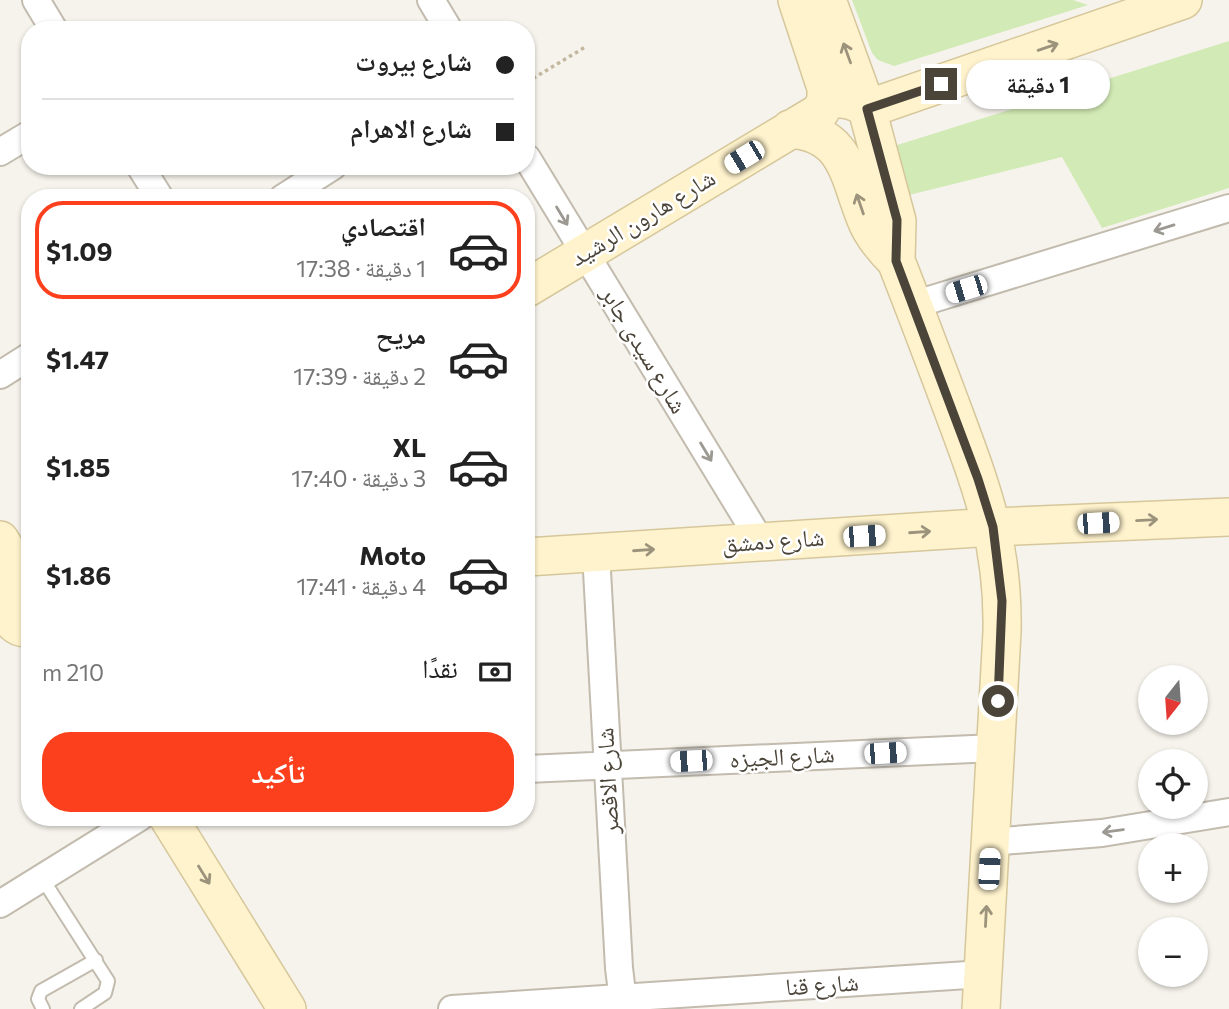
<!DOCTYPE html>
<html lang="ar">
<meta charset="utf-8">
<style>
:root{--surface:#fff;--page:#f2f2f2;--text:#222;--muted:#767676;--line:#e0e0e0;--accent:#fc3f1d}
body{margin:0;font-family:Commissioner,"Noto Naskh Arabic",sans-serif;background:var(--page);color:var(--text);direction:rtl;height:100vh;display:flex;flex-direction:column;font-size:26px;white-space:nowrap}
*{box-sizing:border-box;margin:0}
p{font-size:23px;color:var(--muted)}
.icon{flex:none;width:38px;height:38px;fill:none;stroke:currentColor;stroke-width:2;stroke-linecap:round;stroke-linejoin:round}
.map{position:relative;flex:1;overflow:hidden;direction:ltr}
.panel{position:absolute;left:21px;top:189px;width:514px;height:637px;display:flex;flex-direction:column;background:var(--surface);border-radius:28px;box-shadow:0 2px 5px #0004;direction:rtl}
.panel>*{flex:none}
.hud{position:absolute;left:21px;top:21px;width:514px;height:154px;border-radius:28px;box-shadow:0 2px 5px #0004;direction:rtl;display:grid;align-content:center;height:154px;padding:0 21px;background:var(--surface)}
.needle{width:46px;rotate:197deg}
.buttons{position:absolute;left:1138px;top:665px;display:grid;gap:14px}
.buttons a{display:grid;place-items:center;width:70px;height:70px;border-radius:50%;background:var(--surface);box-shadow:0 2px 5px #0004;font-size:35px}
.end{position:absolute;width:32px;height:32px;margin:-16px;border:9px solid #4b4439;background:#fff;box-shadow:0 0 0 4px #fff}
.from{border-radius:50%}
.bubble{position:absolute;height:49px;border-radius:24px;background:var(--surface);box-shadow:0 2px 5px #0004;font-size:23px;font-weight:700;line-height:49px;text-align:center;direction:rtl}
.car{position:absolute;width:21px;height:42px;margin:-21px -10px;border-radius:9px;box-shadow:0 0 5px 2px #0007;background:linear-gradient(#fff 24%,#345 0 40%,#fff 0 76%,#345 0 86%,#fff 0)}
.hud b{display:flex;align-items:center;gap:24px;height:66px;font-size:26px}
.hud b+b{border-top:2px solid var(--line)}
.hud i{width:18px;height:18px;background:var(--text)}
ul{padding:12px 0 0;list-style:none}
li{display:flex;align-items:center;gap:21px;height:98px;margin:0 14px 10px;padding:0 7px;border:4px solid transparent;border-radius:28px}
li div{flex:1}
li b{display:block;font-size:26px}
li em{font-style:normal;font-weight:700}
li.active{border-color:var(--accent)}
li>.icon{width:63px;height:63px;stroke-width:1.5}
.pay{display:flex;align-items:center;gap:18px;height:77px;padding:0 21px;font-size:26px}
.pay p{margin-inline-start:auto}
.action{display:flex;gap:14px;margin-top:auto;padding:14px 21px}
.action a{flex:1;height:80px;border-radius:28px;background:var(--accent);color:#fff;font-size:28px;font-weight:700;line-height:80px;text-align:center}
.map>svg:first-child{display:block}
.green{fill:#d2eab5}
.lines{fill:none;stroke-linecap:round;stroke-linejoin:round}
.lane-casing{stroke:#c2bbae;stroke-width:16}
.street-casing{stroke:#c2bbae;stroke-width:30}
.secondary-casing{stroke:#d6c79b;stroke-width:40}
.path{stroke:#c4b79f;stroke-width:3.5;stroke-dasharray:3.5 3.5;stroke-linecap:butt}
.lane{stroke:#fff;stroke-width:12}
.street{stroke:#fff;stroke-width:26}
.secondary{stroke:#fff3cd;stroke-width:37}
.oneway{stroke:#9c937c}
.oneway2{stroke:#9c9892}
.route{stroke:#4b4439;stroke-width:9}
.labels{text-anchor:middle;stroke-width:5;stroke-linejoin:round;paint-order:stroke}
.street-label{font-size:24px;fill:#4b4439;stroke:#fff}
</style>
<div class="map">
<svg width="1229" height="1009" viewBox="0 0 1229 1009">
<rect width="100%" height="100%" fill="#f6f3ec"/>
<path class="green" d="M852 0H1073L1088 5 894 66 878 60 872 53Z
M1229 41V188L1102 228 1062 157 905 196 891 147Z"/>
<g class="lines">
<defs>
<path id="lane" d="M42 878 108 981 105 993 81 1009
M43 1009 38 999 41 991 96 960"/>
<path id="street" d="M36 0 54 30
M431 0 449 30
M0 152 30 134
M527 158 761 542
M140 166 160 198
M283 198 333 166
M913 305 1229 208
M0 375 30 356
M596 553 619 968 624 1009
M527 769 995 748
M990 842 1102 833 1229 812
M0 904 140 817
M452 1009 983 974"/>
<path id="secondary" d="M827 0 867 109 897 221 896 261
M826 101C842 97 854 99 867 109L1183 0
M790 129C846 133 848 174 865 217 871 234 883 248 896 261 915 309 933 357 951 405 981 486 1004 543 1002 632L981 1009
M527 288 820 112 826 101V88L797 0
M0 540 26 582
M527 557 993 527 1229 517
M30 582C0 582 0 631 30 628
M168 817 287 1009"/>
</defs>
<use href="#lane" class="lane-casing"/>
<use href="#street" class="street-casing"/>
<use href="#secondary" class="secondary-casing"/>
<path class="path" d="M527 82 587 46"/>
<use href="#lane" class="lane"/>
<use href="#street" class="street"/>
<use href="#secondary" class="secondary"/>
</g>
<defs><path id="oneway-shaft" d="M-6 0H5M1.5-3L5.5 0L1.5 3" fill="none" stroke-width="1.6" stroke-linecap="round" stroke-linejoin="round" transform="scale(1.75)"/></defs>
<g class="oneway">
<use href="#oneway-shaft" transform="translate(1048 47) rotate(-19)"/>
<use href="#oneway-shaft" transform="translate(847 53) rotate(-110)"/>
<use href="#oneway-shaft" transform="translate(860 204) rotate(-109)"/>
<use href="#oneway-shaft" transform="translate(1147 520) rotate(-3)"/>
<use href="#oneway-shaft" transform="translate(920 532) rotate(-4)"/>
<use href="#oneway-shaft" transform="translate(644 550) rotate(-4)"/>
<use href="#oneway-shaft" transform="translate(204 875) rotate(58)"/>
<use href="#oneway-shaft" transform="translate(986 916) rotate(-87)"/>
</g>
<g class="oneway2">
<use href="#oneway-shaft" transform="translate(562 216) rotate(59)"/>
<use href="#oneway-shaft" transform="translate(1164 228) rotate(163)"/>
<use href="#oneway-shaft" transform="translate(706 452) rotate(59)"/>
<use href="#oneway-shaft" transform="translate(1113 831) rotate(173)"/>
</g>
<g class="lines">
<path class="route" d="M941 84 867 109 897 220 896 261 978 479 993 527 1002 601 998 701"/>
</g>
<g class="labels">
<g class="street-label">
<text transform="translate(643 218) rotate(-31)" y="8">شارع هارون الرشيد</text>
<text transform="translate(644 350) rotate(59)" y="8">شارع سيدى جابر</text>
<text transform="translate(773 541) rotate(-4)" y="8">شارع دمشق</text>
<text transform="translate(782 757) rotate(-3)" y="8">شارع الجيزه</text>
<text transform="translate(608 781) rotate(-93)" y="8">شارع الاقصر</text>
<text transform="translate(822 985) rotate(-4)" y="8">شارع قنا</text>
</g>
</g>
</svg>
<div class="buttons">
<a><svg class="needle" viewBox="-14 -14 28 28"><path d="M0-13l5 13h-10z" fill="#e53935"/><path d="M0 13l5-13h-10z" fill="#767676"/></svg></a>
<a><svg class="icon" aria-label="locate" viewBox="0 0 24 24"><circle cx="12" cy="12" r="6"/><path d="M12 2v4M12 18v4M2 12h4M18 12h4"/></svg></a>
<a>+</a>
<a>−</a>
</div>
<i class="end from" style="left:998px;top:701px"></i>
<i class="end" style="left:941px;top:84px"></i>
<div class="bubble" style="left:966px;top:60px;width:144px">1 دقيقة</div>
<i class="car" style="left:744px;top:157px;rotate:239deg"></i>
<i class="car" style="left:966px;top:289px;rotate:253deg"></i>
<i class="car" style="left:1098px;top:523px;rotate:87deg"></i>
<i class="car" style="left:864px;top:536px;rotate:86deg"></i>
<i class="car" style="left:885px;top:753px;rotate:87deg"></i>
<i class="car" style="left:691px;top:761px;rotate:267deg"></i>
<i class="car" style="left:989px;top:869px;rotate:3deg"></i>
<div class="hud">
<b><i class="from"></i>شارع بيروت</b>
<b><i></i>شارع الاهرام</b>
</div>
<section class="panel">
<ul>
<li class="active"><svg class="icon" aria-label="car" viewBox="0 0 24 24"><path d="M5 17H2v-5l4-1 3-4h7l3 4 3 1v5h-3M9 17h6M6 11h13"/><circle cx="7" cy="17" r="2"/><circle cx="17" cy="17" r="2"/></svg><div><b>اقتصادي</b><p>1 دقيقة · 17:38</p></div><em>$1.09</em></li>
<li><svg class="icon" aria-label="car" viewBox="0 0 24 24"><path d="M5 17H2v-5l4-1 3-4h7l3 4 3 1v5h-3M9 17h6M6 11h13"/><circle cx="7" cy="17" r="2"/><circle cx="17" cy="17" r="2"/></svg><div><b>مريح</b><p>2 دقيقة · 17:39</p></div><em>$1.47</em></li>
<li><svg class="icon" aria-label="car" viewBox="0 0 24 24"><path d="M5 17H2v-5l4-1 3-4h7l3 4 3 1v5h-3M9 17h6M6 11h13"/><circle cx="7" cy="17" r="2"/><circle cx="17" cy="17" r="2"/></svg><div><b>XL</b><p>3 دقيقة · 17:40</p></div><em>$1.85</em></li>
<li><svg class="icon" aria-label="car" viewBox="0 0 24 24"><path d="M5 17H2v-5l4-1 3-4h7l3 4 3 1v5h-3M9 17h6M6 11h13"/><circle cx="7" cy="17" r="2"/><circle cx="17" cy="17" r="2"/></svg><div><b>Moto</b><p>4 دقيقة · 17:41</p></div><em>$1.86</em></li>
</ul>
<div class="pay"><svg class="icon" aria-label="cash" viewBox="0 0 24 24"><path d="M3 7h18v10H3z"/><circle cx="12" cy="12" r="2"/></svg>نقدًا<p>210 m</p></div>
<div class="action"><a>تأكيد</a></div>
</section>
</div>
